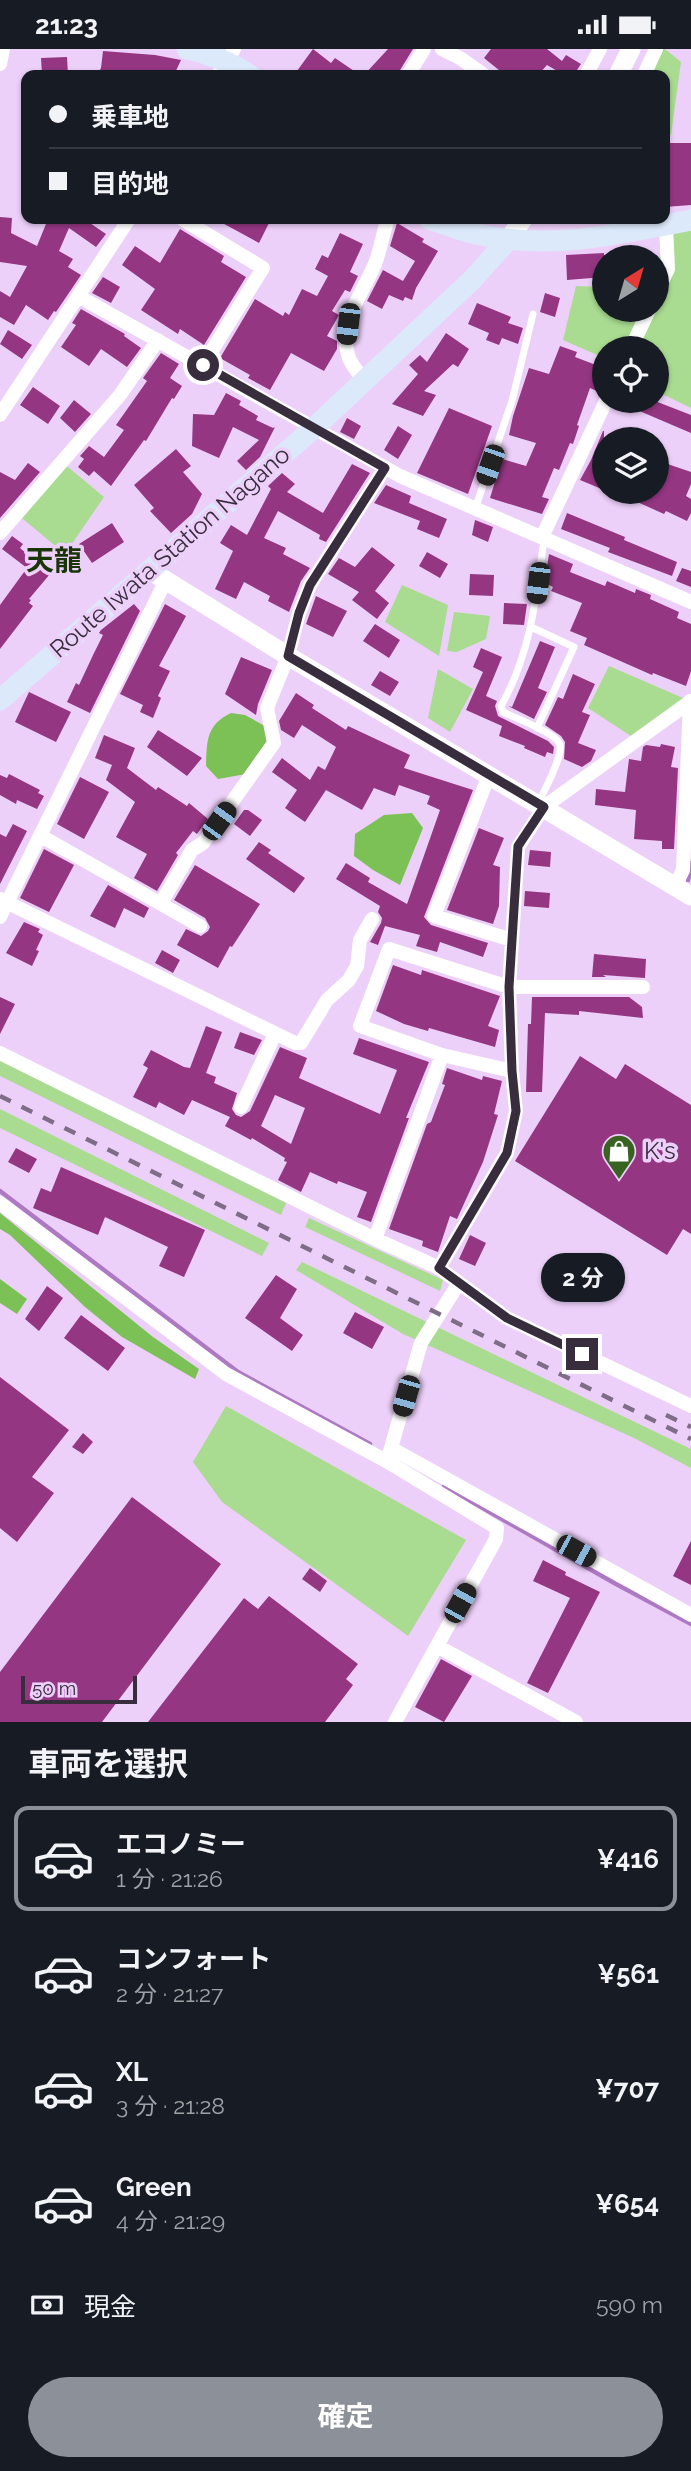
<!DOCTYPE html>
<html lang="ja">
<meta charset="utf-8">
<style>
:root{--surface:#171b24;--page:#242831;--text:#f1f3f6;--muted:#9ea1a6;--line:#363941;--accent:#8c9099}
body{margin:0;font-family:Raleway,"Noto Sans JP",sans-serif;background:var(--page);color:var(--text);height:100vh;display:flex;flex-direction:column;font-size:26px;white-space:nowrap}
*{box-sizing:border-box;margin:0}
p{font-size:23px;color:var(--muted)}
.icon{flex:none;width:38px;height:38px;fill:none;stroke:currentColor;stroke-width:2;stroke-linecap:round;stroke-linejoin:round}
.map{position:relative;height:1673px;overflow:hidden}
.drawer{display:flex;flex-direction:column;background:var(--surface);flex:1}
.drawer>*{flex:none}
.hud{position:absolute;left:21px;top:21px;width:649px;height:154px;border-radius:14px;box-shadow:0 2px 5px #0004;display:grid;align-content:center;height:154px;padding:0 28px;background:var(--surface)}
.needle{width:46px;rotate:37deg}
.fabs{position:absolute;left:592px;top:196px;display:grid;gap:14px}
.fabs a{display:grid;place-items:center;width:77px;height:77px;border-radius:50%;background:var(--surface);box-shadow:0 2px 5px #0004;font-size:35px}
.scale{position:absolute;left:21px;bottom:18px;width:116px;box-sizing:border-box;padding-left:7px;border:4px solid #382d3d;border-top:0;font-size:19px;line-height:24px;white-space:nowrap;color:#382d3d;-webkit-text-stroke:5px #edd0f9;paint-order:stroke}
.end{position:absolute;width:32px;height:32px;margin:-16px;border:9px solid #382d3d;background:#fff;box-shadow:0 0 0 4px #fff}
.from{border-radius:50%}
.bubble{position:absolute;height:49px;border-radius:24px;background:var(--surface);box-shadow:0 2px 5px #0004;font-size:23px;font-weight:700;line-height:49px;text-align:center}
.car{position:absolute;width:21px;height:42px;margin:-21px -10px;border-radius:9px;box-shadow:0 0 5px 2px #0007;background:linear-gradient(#222 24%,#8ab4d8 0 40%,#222 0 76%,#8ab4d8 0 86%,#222 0)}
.hud b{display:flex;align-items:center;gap:24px;height:66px;font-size:26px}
.hud b+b{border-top:2px solid var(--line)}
.hud i{width:18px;height:18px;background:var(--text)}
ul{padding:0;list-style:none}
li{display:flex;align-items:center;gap:21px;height:105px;margin:0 14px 10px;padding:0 14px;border:4px solid transparent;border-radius:14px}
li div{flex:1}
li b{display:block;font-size:26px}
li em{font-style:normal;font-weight:700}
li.selected{border-color:var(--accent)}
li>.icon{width:63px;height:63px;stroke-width:1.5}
h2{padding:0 28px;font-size:32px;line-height:84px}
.pay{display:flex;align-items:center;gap:18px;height:77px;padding:0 28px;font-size:26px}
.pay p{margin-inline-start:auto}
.primary-button{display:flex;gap:14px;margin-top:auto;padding:14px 28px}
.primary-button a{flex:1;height:80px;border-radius:42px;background:var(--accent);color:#fff;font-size:28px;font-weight:700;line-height:80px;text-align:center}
.status{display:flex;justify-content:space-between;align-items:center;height:49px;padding:0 35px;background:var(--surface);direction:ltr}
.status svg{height:19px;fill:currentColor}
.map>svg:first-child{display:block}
.green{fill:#a9db91}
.forest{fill:#7cc156}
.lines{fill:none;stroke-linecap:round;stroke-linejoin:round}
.stream{stroke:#ae79c3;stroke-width:4.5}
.building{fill:#953683;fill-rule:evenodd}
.service{stroke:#fff;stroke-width:7}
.minor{stroke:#fff;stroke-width:14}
.tertiary{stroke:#fff;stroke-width:19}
.secondary{stroke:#dce9fa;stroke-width:21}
.rail{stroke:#7f6d87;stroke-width:4.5;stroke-dasharray:12 12;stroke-linecap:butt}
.route{stroke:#382d3d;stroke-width:9}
.labels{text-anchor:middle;stroke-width:7;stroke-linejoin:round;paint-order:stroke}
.street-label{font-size:24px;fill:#382d3d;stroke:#edd0f9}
.poi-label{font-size:24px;fill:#382d3d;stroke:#edd0f9;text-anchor:start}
.quarter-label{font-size:28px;font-weight:bold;fill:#193506;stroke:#edd0f9}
</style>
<div class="status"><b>21:23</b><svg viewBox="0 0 49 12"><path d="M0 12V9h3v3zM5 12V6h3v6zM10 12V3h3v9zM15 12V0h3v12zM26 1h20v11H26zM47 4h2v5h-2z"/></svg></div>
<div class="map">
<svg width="691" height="1673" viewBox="0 0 691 1673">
<rect width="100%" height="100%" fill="#edd0f9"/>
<path class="green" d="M656 0H665L681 13 671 86 665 84V26H643Z
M672 175 691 176V359L656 342V299H604V309L563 291 576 237 604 238V261H656V219Z
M62 413 104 448 65 505 17 465Z
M402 536 448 556 439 607 385 573Z
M454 563 490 567 486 590 457 603 447 602Z
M609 617 690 652 637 691 588 659Z
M438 620 473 640 450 683 428 669Z
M0 1012 286 1154 281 1166 0 1027Z
M0 1060 269 1194 262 1207 0 1079Z
M309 1169 443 1231 440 1242 305 1178Z
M302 1213 691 1400V1419L634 1389 403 1285 296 1221Z
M226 1357 466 1491 408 1587 222 1453 193 1413Z"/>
<path class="forest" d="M231 664 245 666 272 681V698L246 725 218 730 206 717C207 692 206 676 231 664Z
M412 764 423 779 400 836 373 821 354 807 355 785 384 766Z
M0 1164 153 1288 199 1320 195 1330 122 1288 85 1258 10 1186 0 1180Z
M0 1230 27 1250 17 1265 0 1254Z"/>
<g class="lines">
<path class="stream" d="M688 831 691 814
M0 1142 238 1323 370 1395
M444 1437 616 1535 691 1575"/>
</g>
<path class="building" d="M313 0 331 14 335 9 360 26H294Z
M388 0H413L397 26H364Z
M491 0H547L562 12 566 6 581 15 575 24 576 26H564L547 16 538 26H505L484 9Z
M103 2 155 6 181 11 174 26H97L101 19Z
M67 8 68 26H42L41 9Z
M665 94H691V156L665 158Z
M0 168 12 169 11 184 37 197 48 170H84L106 185 96 198 69 179 59 202 73 210 68 218 81 226 56 263 54 262 48 271 26 256 14 276 0 268V242L10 248 27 217 0 213Z
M215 170H271L259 194Z
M397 174 424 190 422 193 438 202 416 239 412 251 405 248 403 252 389 246 382 260 367 252 383 221 403 232 415 212 390 197Z
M180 180 224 207 221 213 246 228 204 296 180 280 178 285 141 261 155 240 122 216 135 197 160 214Z
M340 184 363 195 350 223 358 227 350 243 345 241 332 262 339 266 327 287 337 292V300L324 322 291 304 270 341 248 329 250 326 220 309 255 250 283 267 285 263 289 266 302 240 317 247 328 227 315 220 322 206 328 209Z
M604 204V228L567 231 566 206Z
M103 228 120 238 111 254 92 244Z
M545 244 560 249 555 268 540 263Z
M477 254 511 268 508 274 523 279 518 295 502 289 499 296 486 291 489 284 468 275Z
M81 260 125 285 124 287 141 299 127 318 101 300 89 317 61 298 76 276 72 274Z
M8 281 32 296 22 310 0 295Z
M446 284 469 300 458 318 453 315 424 342 436 346 423 367 392 355 418 325 409 316 420 306 427 313Z
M560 297 577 303 575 308 604 319V325L597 342 590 339 577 376 579 377 573 395 570 394 559 421 554 419 542 448 549 450 542 465 490 449 502 410 526 417 536 394 509 386 513 367 529 319 549 325Z
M161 304 179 315 170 329 182 337 174 350 172 349 146 392 144 391 111 437 94 422 89 427 78 418 84 410 80 407 89 397 104 408 124 381 116 376 147 332 143 329Z
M33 338 60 357 48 375 20 356Z
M226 344 241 352 239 356 258 367 256 371 273 379 275 378 260 408 246 421 237 412 259 391 233 378 219 409 192 397 193 365 214 366Z
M74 351 91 365 75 383 60 369Z
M616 352H655L691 366V384Z
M449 359 492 377 468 445 417 424Z
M347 369 361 377 354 390 340 383Z
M398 377 412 386 398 410 384 401Z
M603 382H604V441L580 431 591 411Z
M176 400 191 417 183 423 202 445 192 465 171 484 150 462 154 459 134 436Z
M656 411 691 423V435L686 447 691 450V464L687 472 666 462 664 465 615 443H656Z
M28 414 40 423 0 469V423L15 431Z
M352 415 370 424 326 493 319 490 320 486 278 462 264 489 286 499 283 505 310 519 301 532 289 563 268 552 270 547 244 533 236 550 215 540 233 502 220 494 231 476 247 486 271 440 268 437 282 424 295 435 287 443 323 464Z
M386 436 411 447 409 454 447 470 439 489 417 480 420 472 374 454Z
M567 464 625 488 624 491 677 513 672 527 608 503 610 499 561 480Z
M475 471 493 478 488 493 472 486Z
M112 474 124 493 92 514 79 495Z
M12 487 23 495 20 499 50 525 29 550 31 551 29 554 33 557 0 600V556L27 519 2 500Z
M372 498 395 516 375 542 389 554 377 570 352 551 359 543 328 525 339 509 355 518Z
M427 503 448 515 440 529 419 517Z
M549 505 573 515 570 523 605 537 607 532 635 544 636 540 651 546 650 550 679 563 677 569 691 575V622L686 637 653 624 652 626 584 596 587 589 570 582 582 554 551 542 553 538 545 534 548 525 546 524Z
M682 519 691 522V538L676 532Z
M470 525 494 526 493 547 469 546Z
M316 547 347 562 333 588 306 575Z
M504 554 527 555 524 576 503 575Z
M134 555 140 562 90 664 67 653 76 634 79 636 94 604 103 586 99 584 101 581Z
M165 555 186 567 159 617 170 622 158 647 161 649 153 669 140 663 143 656 120 645Z
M375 575 400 591 389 609 363 592Z
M540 592 555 598 538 639 547 643 534 670 508 657 512 658Z
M481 599 502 608 486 647 497 652 495 657 498 667 548 692 554 698 553 705 547 703 545 708 524 699 525 697 499 687 502 677 466 661 483 623 473 618Z
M241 608 272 621 258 655 256 666 225 645Z
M380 622 399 633 390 647 371 636Z
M573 625 595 635 582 663 590 666 578 694 596 701 591 712 582 718 564 710 565 693 561 687 545 676 558 648 563 650Z
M29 643 71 663 56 693 15 673Z
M296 644 314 656 312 659 346 681 348 677 410 706 404 719 473 741 424 868 431 876 488 894 483 908 440 893 437 903 416 897 420 886 385 877 378 896 370 893 381 874 382 869 378 863 380 857 336 830 346 814 370 829 368 833 407 855 440 761 427 755 430 747 399 736 395 747 374 739 362 761 326 741 305 773 285 759 297 741 272 723 282 709 310 731 318 717 325 721 336 698 302 676 294 689 281 681 279 672Z
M158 681 202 709 187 727 147 698Z
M104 686 135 699 127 719 156 741 158 738 187 757 189 754 208 770 197 785 193 782 176 804 178 806 157 842 134 829 147 805 116 788 135 753 106 731 112 716 95 709Z
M661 695 675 698 671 718 678 719 674 800H662V792L634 790 636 761 595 756 596 740 625 743 629 710 641 712 643 698 646 696 660 698Z
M9 725 40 741 38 744 44 747 37 760 17 751 16 755 0 746V726L7 729Z
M80 728 109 743 84 790 57 775Z
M244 761H248L262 771 250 787 234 775Z
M13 775 27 782 0 835V785L6 788Z
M479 779 504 789 493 816 500 818 499 857 493 875 447 861Z
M259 793 271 801 268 804 305 829 294 844 246 810Z
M44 800 74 816 49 863 20 849Z
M530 801 551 803 550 818 528 816Z
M195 816 260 855 232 898 230 897 218 919 177 896 186 880 201 887 208 882 210 878 205 869 174 851Z
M108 836 149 859 144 869 124 859 115 879 90 867Z
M525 842 550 844 549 859 524 857Z
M24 873 40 880 38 883 43 886 36 901 39 902 32 917 6 904Z
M162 901 180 911 173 924 155 914Z
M594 905 646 910 645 929 603 926 606 928H592Z
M393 916 421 926 422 921 500 947 488 977 499 981 495 998 429 979 428 982 404 975 376 962Z
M0 948 15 955 0 985Z
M532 948H629L642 958 643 969 579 962V966L545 964 542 1043H526L528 975H531Z
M206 977 222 983 206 1024 216 1028 214 1034 237 1044 232 1060 236 1066 241 1068 250 1062 280 998 307 1009 299 1029 380 1065 397 1021 353 1005 359 989 429 1013 406 1069H409L371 1173 357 1168 367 1143 338 1132 337 1135 310 1123 301 1143 278 1131 287 1113 284 1112 285 1109 252 1089 251 1091 225 1077 230 1068 192 1051 184 1066 159 1053 156 1059 133 1048 148 1019 143 1016 151 1001 184 1018 190 1019ZM275 1046 305 1059 291 1095 261 1077Z
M240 983 262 991 254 1006 234 999Z
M580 1007 616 1030 625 1015 691 1056V1185L683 1180 667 1206 515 1112Z
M447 1019 482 1031 483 1027 502 1032 494 1065 498 1066 483 1113 457 1170 450 1167 438 1203 422 1197 423 1192 389 1180 427 1075 431 1073 445 1036 442 1035Z
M16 1099 37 1110 29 1124 8 1113Z
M61 1118 205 1181 184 1228 159 1217 168 1198 105 1168 98 1186 33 1159 41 1139 51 1143Z
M470 1186 486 1194 475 1217 459 1210Z
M276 1226 297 1240 280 1269 303 1286 292 1302 245 1269Z
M47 1237 63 1249 39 1282 25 1270Z
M355 1263 384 1278 372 1300 343 1284Z
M81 1266 125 1299 108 1322 64 1289Z
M0 1328 69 1381 32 1428 54 1444 17 1493 0 1479Z
M83 1384 93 1393 83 1405 72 1398Z
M132 1448 221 1515 102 1673H0V1623Z
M691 1492V1536L673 1527Z
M543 1511 566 1523 565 1526 600 1543 548 1644 527 1634 570 1549 533 1532Z
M310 1519 327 1532 320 1543 302 1530Z
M269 1547 358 1615 346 1630 353 1636 325 1673H148L244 1549 258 1560Z
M441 1610 472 1627 444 1673 415 1658Z"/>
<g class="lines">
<path class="service" d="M475 460 512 352 533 265
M531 578 574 598 537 679
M539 753C544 742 563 707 560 696 557 684 515 669 503 663L501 657C531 604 536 549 544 490"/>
<path class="minor" d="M442 0 460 9 484 26
M0 15 3 0
M218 26 234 0
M408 26 424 0
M586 26 600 0
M644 26 656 0
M182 170 263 219 203 316
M656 245 668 220 666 176
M78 247 400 427 691 553
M631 299 649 261
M364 332C360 325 352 317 349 309 337 275 362 246 374 217 381 202 382 185 388 170
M0 366 129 170
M0 484 120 346 158 291
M542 488 606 352
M489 726 434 867 512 891
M41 787 200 877
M675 837 683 821 690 652
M0 850 295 994H301L327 951 349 931 357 917 360 891 372 870
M161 854 192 801 203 794 274 694 267 659 288 607 299 564 310 536 385 419
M0 868 166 531
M0 1004 375 1190 439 1219 507 1269 691 1357
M512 1022 442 1006 360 977 389 900 509 938H643
M241 1058 275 985
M0 1154 226 1325 388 1413 497 1479 496 1490 395 1673
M375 1190 442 1006
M439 1219 507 1104 516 1062 512 1022 509 938 518 798 544 758 691 652
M391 1399 691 1566
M389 1406 421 1294 459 1234
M437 1597 576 1673"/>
<path class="tertiary" d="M618 26 631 0
M508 191 523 170
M149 521 288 607 691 847"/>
<path class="secondary" d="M187 0C211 5 230 13 250 26
M429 170C445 175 460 182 476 185 552 202 617 185 691 171
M0 651 314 379 472 231 508 191"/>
<path class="rail" d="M0 1047 691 1390
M666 1366 691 1378"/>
</g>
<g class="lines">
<path class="route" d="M203 316 385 419 310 536 299 564 288 607 544 758 518 797 509 938 512 1022 516 1062 507 1104 439 1219 507 1269 582 1305"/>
</g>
<defs>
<symbol id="shop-pin" viewBox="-11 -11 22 30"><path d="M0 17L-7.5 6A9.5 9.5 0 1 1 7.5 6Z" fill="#396320" stroke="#edd0f9"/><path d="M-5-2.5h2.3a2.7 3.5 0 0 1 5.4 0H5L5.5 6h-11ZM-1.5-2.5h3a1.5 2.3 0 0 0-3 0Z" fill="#fff"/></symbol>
</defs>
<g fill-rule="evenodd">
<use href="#shop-pin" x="600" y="1083" width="38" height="52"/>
</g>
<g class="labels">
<g class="street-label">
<text transform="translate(170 503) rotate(-41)" y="8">Route Iwata Station Nagano</text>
</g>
<g class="poi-label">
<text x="644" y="1110">K's</text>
</g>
<g class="quarter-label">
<text x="54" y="521">天龍</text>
</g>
</g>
</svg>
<div class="fabs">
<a><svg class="needle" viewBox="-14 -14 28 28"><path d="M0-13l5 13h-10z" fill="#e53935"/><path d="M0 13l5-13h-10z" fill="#9ea1a6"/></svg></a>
<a><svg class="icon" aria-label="locate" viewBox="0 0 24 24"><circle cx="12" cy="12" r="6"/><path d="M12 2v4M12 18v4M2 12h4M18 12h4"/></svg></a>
<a><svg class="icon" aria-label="layers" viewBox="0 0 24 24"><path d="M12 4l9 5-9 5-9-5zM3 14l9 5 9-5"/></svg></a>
</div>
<div class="scale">50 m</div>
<i class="end from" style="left:203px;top:316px"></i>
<i class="end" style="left:582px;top:1305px"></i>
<div class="bubble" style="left:541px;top:1204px;width:84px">2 分</div>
<i class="car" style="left:348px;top:275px;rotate:187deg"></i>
<i class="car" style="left:490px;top:416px;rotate:199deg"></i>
<i class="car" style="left:538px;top:534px;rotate:187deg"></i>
<i class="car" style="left:219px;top:772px;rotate:36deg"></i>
<i class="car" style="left:406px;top:1347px;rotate:196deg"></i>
<i class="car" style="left:576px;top:1502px;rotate:119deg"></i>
<i class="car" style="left:460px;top:1554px;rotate:29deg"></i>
<div class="hud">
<b><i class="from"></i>乗車地</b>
<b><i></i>目的地</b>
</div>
</div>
<section class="drawer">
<h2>車両を選択</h2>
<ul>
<li class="selected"><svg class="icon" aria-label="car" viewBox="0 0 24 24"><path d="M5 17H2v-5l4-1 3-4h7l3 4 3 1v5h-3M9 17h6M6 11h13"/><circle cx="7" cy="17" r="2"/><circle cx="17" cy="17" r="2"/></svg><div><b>エコノミー</b><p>1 分 · 21:26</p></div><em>¥416</em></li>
<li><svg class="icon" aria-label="car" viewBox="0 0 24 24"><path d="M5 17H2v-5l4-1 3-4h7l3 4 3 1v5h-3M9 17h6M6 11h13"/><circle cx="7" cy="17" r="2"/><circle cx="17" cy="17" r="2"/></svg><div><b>コンフォート</b><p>2 分 · 21:27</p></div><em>¥561</em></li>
<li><svg class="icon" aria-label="car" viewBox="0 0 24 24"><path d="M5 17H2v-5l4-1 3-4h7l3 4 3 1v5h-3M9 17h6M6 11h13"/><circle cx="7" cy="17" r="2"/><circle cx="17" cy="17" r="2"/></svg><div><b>XL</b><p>3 分 · 21:28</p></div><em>¥707</em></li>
<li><svg class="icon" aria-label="car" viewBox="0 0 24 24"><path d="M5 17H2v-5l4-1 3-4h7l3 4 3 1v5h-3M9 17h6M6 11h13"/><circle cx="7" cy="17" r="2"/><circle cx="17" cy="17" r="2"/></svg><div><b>Green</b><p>4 分 · 21:29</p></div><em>¥654</em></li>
</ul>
<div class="pay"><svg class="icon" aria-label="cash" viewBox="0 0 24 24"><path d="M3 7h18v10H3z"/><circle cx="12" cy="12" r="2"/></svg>現金<p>590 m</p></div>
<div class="primary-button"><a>確定</a></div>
</section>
